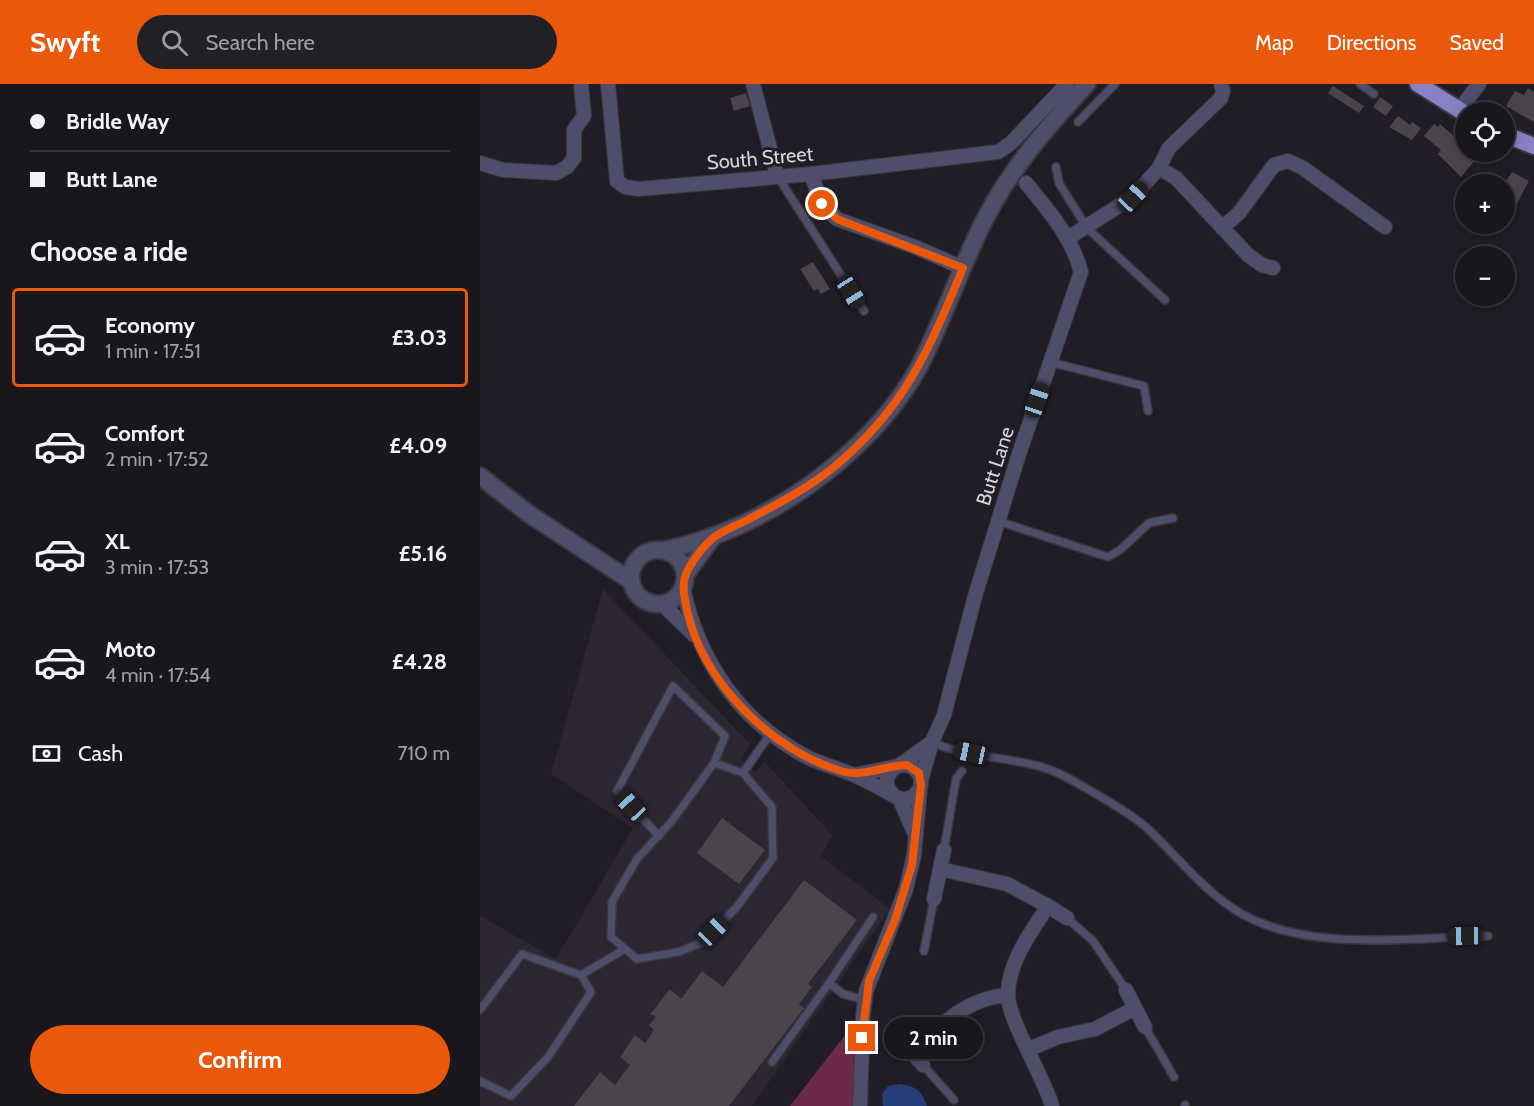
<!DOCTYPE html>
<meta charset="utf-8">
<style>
:root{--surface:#19161c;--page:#221f25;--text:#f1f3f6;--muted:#9f9fa3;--line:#37353b;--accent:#ea580c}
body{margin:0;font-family:Cabin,sans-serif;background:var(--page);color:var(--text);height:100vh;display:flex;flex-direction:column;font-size:22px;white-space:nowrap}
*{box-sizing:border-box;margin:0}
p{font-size:20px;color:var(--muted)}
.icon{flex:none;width:33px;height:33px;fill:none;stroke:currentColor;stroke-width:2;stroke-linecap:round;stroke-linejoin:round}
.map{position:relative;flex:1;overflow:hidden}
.side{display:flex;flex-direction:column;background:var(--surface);width:480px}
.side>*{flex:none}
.guide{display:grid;align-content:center;height:132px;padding:0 30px;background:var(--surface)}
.buttons{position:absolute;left:975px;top:18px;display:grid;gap:12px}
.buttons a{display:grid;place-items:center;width:60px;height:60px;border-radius:50%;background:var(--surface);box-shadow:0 3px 15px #0003,0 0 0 2px var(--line);font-size:30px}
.end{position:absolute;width:27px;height:27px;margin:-14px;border:8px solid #ea580c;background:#fff;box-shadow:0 0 0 3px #fff}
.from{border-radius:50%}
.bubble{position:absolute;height:42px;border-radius:21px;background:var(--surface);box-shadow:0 3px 15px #0003,0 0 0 2px var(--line);font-size:20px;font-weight:800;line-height:42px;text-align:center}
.car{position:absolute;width:18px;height:36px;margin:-18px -9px;border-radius:8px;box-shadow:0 0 4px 2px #0007;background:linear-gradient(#222 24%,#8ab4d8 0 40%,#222 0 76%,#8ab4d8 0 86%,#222 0)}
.guide b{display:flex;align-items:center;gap:21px;height:57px;font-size:22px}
.guide b+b{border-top:2px solid var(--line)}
.guide i{width:15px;height:15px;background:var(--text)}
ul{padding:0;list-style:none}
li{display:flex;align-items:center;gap:18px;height:99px;margin:0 12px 9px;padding:0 18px;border:3px solid transparent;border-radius:6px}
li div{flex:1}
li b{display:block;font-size:22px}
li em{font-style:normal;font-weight:800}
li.on{border-color:var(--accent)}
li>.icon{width:54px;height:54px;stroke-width:1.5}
h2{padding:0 30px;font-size:27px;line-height:72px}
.pay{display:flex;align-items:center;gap:15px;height:66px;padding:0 30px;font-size:22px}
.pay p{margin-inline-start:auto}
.action{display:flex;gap:12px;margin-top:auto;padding:12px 30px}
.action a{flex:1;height:69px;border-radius:36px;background:var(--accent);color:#fff;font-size:24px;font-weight:800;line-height:69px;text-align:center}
header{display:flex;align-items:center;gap:36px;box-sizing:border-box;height:84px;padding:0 30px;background:var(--accent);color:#fff}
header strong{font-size:28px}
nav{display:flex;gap:33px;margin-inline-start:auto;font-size:21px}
.search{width:420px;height:54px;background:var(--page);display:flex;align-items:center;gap:15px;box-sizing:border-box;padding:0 21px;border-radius:33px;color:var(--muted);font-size:22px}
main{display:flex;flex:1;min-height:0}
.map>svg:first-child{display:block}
.built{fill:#2c2532}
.forest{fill:#6d294c}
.water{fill:#243e79}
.building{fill:#4c444b}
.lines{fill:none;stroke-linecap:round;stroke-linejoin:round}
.service-casing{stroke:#3a373f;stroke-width:10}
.minor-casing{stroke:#3a373f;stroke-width:16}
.tertiary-casing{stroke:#3a373f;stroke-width:20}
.trunk-casing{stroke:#3a373f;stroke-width:20}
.service{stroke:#4e4d6a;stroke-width:7}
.minor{stroke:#4e4d6a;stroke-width:14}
.tertiary{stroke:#4e4d6a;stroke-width:16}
.trunk{stroke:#8682c5;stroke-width:16}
.route{stroke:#ea580c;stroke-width:8}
.labels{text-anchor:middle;stroke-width:6;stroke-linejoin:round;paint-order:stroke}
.street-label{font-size:20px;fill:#d7d4da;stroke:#211d26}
</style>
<header>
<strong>Swyft</strong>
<div class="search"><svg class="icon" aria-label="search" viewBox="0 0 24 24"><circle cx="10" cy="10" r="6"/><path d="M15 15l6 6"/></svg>Search here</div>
<nav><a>Map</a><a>Directions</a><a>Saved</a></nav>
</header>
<main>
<section class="side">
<div class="guide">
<b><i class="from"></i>Bridle Way</b>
<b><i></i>Butt Lane</b>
</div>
<h2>Choose a ride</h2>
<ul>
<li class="on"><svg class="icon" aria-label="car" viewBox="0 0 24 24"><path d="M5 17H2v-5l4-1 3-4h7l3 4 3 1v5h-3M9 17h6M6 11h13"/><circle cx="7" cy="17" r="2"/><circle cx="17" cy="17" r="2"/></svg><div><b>Economy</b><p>1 min · 17:51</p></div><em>£3.03</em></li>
<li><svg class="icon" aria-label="car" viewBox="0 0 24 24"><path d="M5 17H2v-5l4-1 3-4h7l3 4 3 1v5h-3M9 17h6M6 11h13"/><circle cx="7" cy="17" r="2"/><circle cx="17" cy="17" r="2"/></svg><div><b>Comfort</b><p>2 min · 17:52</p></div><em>£4.09</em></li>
<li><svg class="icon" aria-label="car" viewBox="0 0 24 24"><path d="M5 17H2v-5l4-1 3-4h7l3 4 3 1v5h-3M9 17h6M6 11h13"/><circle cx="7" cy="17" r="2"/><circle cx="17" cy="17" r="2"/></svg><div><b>XL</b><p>3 min · 17:53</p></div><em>£5.16</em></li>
<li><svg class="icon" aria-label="car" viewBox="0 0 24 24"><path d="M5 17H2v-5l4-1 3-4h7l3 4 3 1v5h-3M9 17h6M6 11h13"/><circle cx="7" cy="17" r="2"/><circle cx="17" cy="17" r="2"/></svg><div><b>Moto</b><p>4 min · 17:54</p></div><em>£4.28</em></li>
</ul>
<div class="pay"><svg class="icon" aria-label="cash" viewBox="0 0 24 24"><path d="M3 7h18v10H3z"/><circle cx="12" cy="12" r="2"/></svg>Cash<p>710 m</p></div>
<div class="action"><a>Confirm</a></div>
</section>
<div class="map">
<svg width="1054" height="1022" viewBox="0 0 1054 1022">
<rect width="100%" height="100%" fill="#211d26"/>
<path class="built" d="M123 505 270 660 261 674 275 688 285 678 352 751 341 772 410 825 272 1022H0V832L76 875 153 744 71 690Z"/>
<path class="forest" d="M376 937 374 1022H310Z"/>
<path class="water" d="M420 1000C437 1003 441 1006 447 1022H403L402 1010 408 1002Z"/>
<path class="building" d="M853 2 884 22 879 29 848 9Z
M1048 4 1054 8V38L1026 22 1035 7 1044 11Z
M266 9 270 22 254 27 250 14Z
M900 13 913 22 906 32 893 23Z
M918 32 930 41 932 38 941 44 932 56 909 43Z
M954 40 958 43 960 40 981 58 978 61 996 75 981 93 958 70 961 66 944 52Z
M1032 88 1049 97 1034 125 1024 120V100Z
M333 178 350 205 341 210 338 205 334 207 320 185Z
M242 734 285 766 259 800 217 769Z
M324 796 377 836 328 900 332 903 319 920 324 924 249 1022H94L120 988 135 1001 150 981 140 973 155 951 165 959 174 946 169 941 176 933 170 930 190 905 201 915 222 887 243 903Z"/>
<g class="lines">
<defs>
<path id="service" d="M880 0 894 10
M598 38 635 0
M576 83 579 99 607 144 685 216
M298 93 384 227
M570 278 664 302 668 327
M518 437 628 473 640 466 669 439 693 434
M452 658C493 677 544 671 584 692 605 703 652 730 668 745 699 774 725 809 762 830 831 869 932 853 1008 852
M263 689 234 679 192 737 157 775 132 818 131 853 157 875 198 868 221 859 256 824 293 774 292 723 263 689 291 649
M179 752 137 707 193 602 245 652 234 679
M464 766 476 695 482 687
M587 834 613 857 646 906
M444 867 454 815
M101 891 145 865
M385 916 363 910 349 899 393 833
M0 926 42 870 101 891 111 908 68 973 31 1012 0 997
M665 943 694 993
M292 978 349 899
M443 981 474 1016
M705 1021V1022"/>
<path id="minor" d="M128 0 137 97 145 103 159 105 331 90 518 68 531 59 587 0
M273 0 297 91
M979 26 999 0
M0 79 23 86 76 89 87 83 94 74V46L104 32 101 0
M679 84 696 94 768 171 782 181 793 184
M331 90 342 120 357 135 435 163 483 184
M742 144 759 129 794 81 808 77 823 84 905 143
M588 154 653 113 679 84 689 64 741 14 743 7 741 0
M203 504C219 578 260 638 329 674 344 681 361 685 376 692 388 697 400 704 413 711
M182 520 214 551
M407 698a17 17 0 1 1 34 0a17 17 0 1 1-34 0Z
M420 681 452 658
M374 691 414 683
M441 696 452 658 464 631 495 512 538 373 601 188C592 153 568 126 546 99
M419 714 434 748
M460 785 527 800 568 822
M454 815 464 766
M646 906 665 943
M418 952 443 981
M549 965 578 953 615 945 655 924
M431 967C461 941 487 914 527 911
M380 1022 383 932 386 907 426 805 434 771 440 705
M572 1022C564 993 527 934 528 910 528 879 552 846 568 822L587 834"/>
<path id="tertiary" d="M0 392 49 430 151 497
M151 493a27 27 0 1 1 54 0a27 27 0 1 1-54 0Z
M184 466C283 447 392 370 440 281 462 238 478 191 499 147 525 91 565 45 607 0
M205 491 232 454"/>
<path id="trunk" d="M938 0 986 30
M1024 50 1054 62"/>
</defs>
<use href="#service" class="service-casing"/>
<use href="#minor" class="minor-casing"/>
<use href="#tertiary" class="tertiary-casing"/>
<use href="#trunk" class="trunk-casing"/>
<use href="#service" class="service"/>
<use href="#minor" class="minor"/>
<use href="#tertiary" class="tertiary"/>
<use href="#trunk" class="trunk"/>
</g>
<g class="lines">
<path class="route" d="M342 120 357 135 483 184C449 266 425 324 354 383 328 404 298 420 269 435 258 441 243 446 233 454 224 461 210 480 206 490 201 502 205 514 207 526 223 598 291 666 361 687 384 694 405 681 427 681L439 689 441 701 432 781 415 836 389 897 382 954"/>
</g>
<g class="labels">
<g class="street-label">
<text transform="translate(280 74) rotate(-5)" y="7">South Street</text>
<text transform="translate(515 382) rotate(-72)" y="7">Butt Lane</text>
</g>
</g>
</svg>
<div class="buttons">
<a><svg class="icon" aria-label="locate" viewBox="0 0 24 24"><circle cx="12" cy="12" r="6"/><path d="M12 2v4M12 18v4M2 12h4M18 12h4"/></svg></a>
<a>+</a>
<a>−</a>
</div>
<i class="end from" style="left:342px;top:120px"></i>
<i class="end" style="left:382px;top:954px"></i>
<div class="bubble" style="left:404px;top:933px;width:99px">2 min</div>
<i class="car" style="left:653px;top:113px;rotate:43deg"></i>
<i class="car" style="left:371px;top:208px;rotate:148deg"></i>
<i class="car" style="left:557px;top:316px;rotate:19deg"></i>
<i class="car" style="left:491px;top:669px;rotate:282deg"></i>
<i class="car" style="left:151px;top:722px;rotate:317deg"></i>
<i class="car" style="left:233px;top:847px;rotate:45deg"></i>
<i class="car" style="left:985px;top:852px;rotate:269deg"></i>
</div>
</main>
